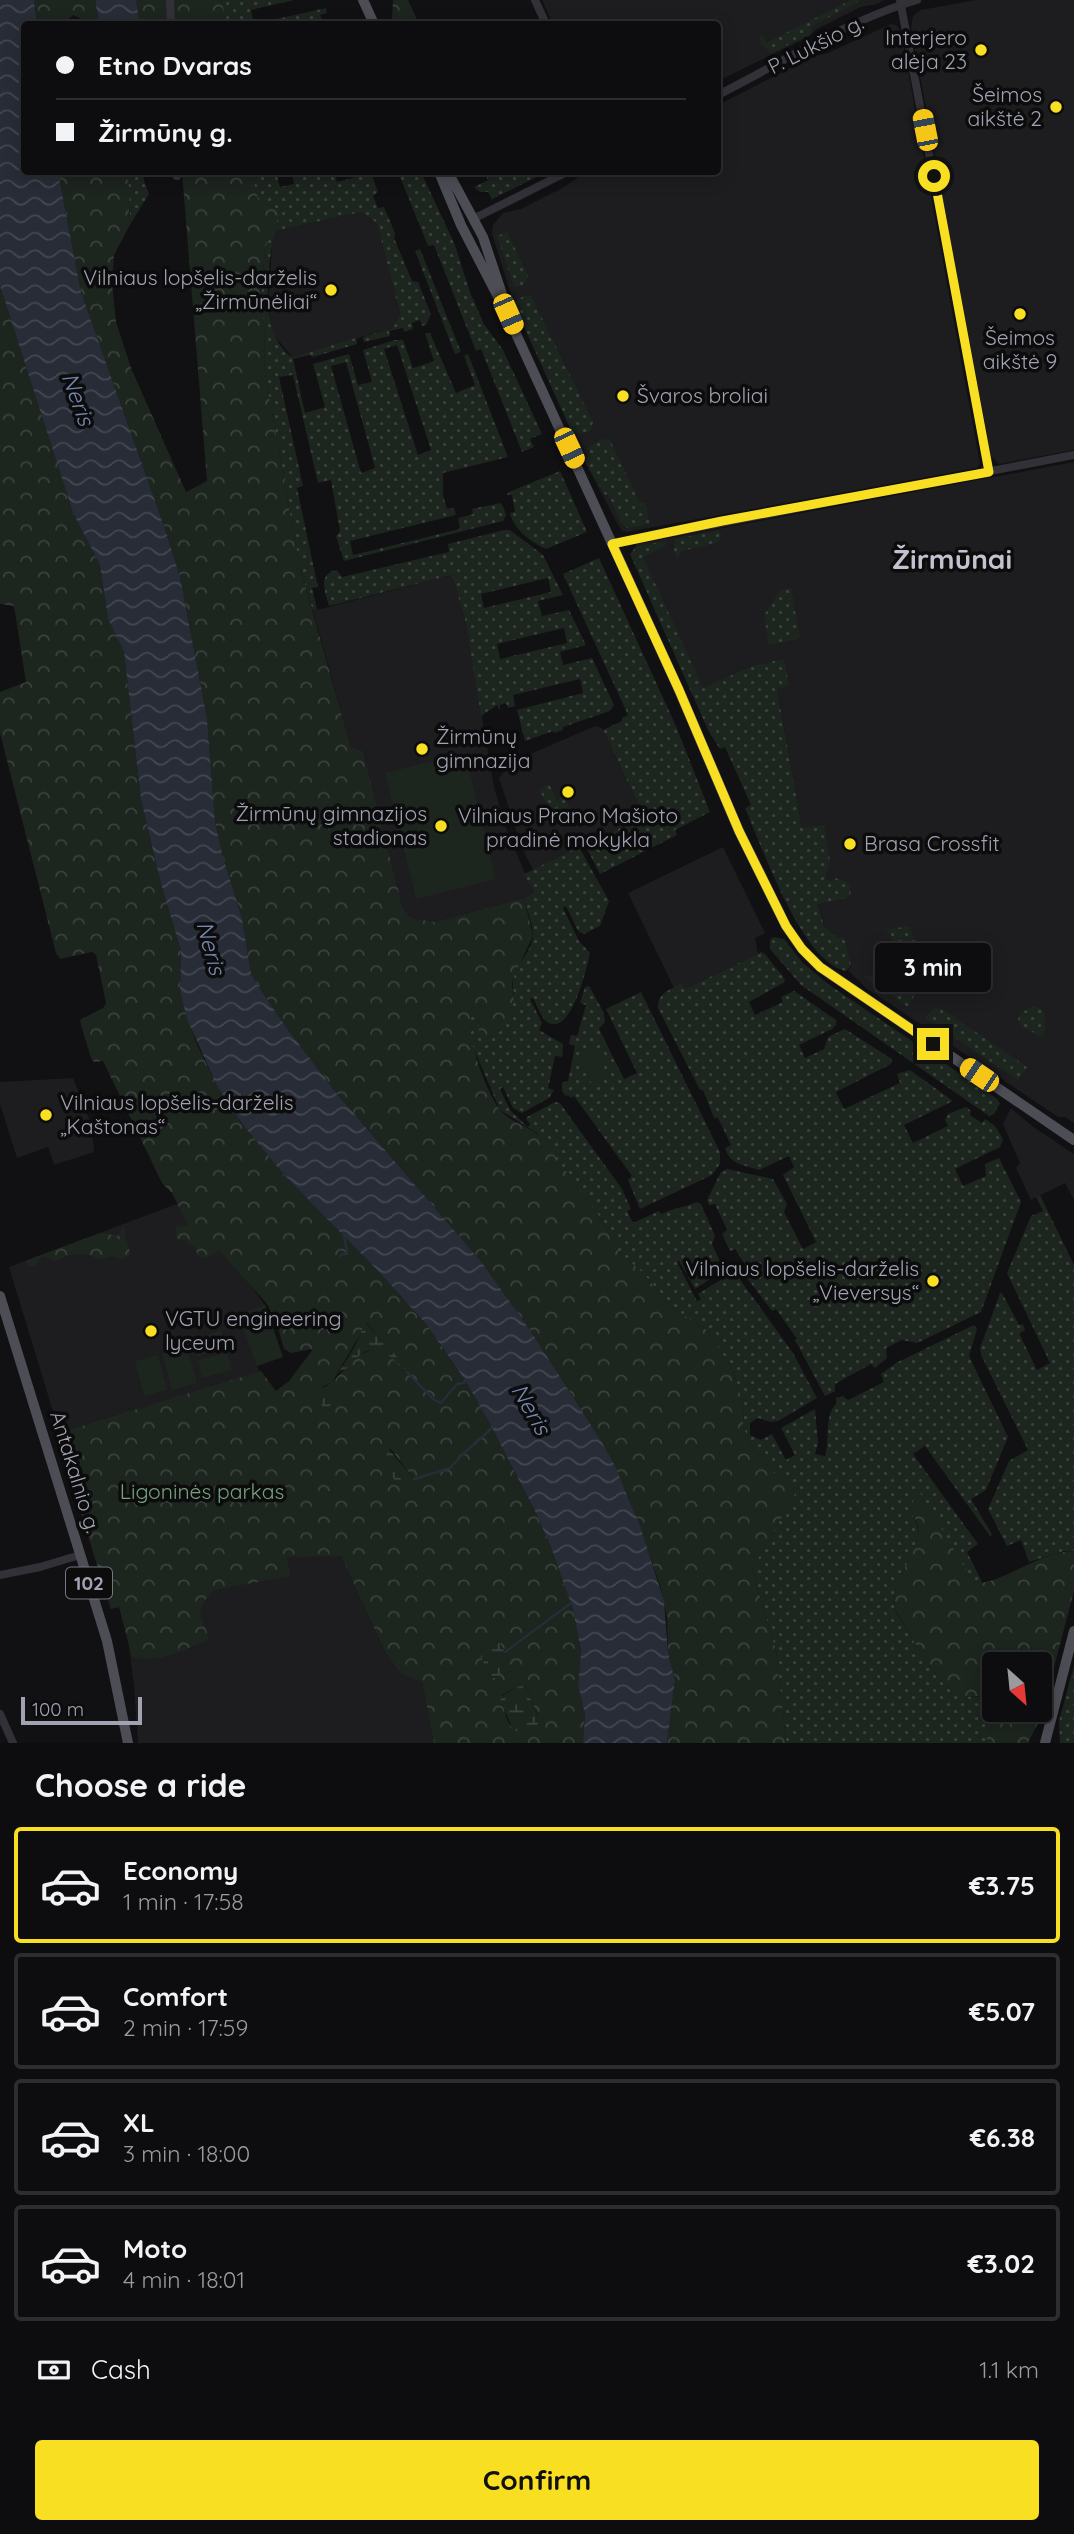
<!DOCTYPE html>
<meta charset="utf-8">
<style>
:root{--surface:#0d0c0e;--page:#1b1a1c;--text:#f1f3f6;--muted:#9a9b9e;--line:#2d2c2e;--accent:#f8df22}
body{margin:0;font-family:Quicksand,sans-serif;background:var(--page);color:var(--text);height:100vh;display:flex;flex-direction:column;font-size:26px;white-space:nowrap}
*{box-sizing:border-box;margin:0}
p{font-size:23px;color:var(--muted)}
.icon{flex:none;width:38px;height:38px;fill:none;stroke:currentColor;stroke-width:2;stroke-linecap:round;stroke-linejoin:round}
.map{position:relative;height:1743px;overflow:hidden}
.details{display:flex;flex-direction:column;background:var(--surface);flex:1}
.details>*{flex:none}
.top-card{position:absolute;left:21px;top:21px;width:700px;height:154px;border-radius:7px;box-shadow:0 4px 18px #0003,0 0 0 2px var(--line);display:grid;align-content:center;height:154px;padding:0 35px;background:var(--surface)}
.needle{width:46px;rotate:153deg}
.fabs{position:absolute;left:982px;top:1652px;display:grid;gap:14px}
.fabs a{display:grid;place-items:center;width:70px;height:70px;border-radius:7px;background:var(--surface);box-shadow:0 4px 18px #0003,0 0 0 2px var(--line);font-size:35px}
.scale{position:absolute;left:21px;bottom:18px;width:121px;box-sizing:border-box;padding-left:7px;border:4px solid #a1a3b3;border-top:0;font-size:19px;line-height:24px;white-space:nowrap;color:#a1a3b3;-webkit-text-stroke:5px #0c0c0d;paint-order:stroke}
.end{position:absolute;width:32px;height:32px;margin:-16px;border:9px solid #f8df22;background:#111;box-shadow:0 0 0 4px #111}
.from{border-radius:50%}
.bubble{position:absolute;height:49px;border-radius:7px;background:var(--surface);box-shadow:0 4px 18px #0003,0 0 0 2px var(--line);font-size:23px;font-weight:700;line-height:49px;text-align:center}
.car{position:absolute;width:21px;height:42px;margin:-21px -10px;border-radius:9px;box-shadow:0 0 5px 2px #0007;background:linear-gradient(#f5c518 24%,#345 0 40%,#f5c518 0 76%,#345 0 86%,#f5c518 0)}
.top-card b{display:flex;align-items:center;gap:24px;height:66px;font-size:26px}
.top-card b+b{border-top:2px solid var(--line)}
.top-card i{width:18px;height:18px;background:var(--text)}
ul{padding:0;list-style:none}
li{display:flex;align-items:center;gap:21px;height:116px;margin:0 14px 10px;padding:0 21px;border:4px solid var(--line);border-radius:7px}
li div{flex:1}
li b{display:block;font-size:26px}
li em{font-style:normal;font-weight:700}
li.current{border-color:var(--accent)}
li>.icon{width:63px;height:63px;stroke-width:1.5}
h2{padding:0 35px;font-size:32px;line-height:84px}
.pay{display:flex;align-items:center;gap:18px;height:77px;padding:0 35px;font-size:26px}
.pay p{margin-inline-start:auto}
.primary-button{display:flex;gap:14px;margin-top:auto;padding:14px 35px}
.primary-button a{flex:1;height:80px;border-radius:7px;background:var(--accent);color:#111;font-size:28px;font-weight:700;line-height:80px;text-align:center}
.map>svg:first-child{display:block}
.built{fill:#1d1d1f}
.grass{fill:url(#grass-dots);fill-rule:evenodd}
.forest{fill:url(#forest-crowns);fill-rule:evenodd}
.wetland{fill:url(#wetland-marsh)}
.pitch{fill:#1d251f}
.water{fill:url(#water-waves)}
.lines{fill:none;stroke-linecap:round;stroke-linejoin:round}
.stream{stroke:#272c36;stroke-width:2.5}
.minor{stroke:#323137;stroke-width:8}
.major{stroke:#4d4d56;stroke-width:10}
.route{stroke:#f8df22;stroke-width:9}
.poi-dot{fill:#f8df22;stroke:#0c0c0d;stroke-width:2.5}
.labels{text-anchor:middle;stroke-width:7;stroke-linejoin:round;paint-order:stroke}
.shield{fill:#0c0c0d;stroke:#747681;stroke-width:2}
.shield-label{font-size:19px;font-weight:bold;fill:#a1a3b3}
.poi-label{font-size:21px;fill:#a1a3b3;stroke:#0c0c0d;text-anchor:end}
.street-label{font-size:21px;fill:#a1a3b3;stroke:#0c0c0d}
.park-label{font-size:21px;fill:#77a082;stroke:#0c0c0d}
.water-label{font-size:23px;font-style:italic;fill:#7688b1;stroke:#0c0c0d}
.district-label{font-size:28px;font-weight:bold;fill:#c2c3cf;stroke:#0c0c0d}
</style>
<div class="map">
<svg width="1074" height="1743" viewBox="0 0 1074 1743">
<defs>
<pattern id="grass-dots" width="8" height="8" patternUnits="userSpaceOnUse" patternTransform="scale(1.75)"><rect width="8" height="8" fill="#1d251f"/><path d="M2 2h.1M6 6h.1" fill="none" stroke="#3b423d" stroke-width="1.8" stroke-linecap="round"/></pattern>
<pattern id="forest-crowns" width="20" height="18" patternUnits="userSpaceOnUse" patternTransform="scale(1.75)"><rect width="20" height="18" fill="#1d251f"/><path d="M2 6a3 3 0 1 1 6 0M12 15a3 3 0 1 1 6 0" fill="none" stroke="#3b423d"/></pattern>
<pattern id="wetland-marsh" width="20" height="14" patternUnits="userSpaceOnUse" patternTransform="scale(1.75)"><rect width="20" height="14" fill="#1d251f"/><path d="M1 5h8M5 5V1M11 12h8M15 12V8" fill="none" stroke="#3b423d"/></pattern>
<pattern id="water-waves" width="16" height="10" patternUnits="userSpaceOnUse" patternTransform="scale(1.75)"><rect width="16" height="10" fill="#272c36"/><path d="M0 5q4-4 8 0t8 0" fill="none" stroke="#434751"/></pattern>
</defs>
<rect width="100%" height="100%" fill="#111012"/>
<path class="built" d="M542 0H884L877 4 861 7 817 29 808 37 718 81V24H553Z
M976 0H1074V450L999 464 991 456 911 28 913 16 921 10Z
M891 24 896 25 901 32 980 464 976 468 627 532 621 530 585 462 515 307 492 234 493 225 503 213 521 209 564 187 586 172H718V105L814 56 828 53Z
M361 212 377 223 400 315 393 328 292 357 274 335 268 306 272 246 276 231Z
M1074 462V1123L1065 1117H1058L898 1009 866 988 848 970 851 967 846 952 839 938 824 926 818 903 851 897 835 878 834 881 825 878 802 828 777 688 784 659 754 665 692 694 630 554 637 544Z
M452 575 466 623 494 787 507 831 534 894 524 898 434 922 412 918 403 909 363 751 351 747 313 611Z
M595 726 602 728 644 816 533 870 522 848 499 778 512 762Z
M723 847 765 933 755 938 758 954 685 989 682 984 674 988 628 893Z
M73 1078 92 1126 94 1152 54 1165 48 1147 17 1158 0 1104V1082Z
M1011 1108 1032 1126 1074 1154V1200L1065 1183 1031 1200 1016 1168 1020 1163 1003 1124Z
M187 1200 265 1305 283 1357 257 1366 259 1371H261L275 1392 341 1556 386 1654 402 1675 422 1682 434 1743H138L134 1686 128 1639 119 1607 111 1609 56 1434 59 1433 58 1428 9 1267Z"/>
<path class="grass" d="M221 0H294L251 10 254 24 326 8 327 13 320 15 324 24H228Z
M851 0H862L812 26 811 34 771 53 761 44 759 36 763 35 766 43Z
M126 172H143L144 181 149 194 131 223C128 206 130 189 126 172Z
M253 172H276L280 187 294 184 292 172H346L335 174 337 182 371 173 378 192 373 196 378 208 384 207 395 233 394 238 412 281 418 282 431 314 426 325 422 326 420 320 412 323 413 329 404 332 403 328 389 331 390 336 364 342 363 337 393 328 400 314 377 223 361 212 276 231C266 263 259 336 292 357L356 338 357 344 313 357 310 355 293 359 305 413 325 407 313 364 349 354 358 385 372 382 363 350 395 340H403L413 368 434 361 425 333H430L456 393 475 385 464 356 468 354 508 457 443 473V495L447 509 454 508 456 515 350 541 353 555 460 529 458 518 473 514 472 509 500 503 503 506 506 515 503 521 344 561 336 536 340 531 331 480 318 483 293 375 279 377 303 486 297 488 318 587 312 588 317 609 313 611 299 564 265 373 264 324 261 300 265 248 280 212C255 198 256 201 253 172ZM397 345 431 450 418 455 384 349ZM346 362 375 468 361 473 331 366Z
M398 172H421L455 245 470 292 484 324 503 350 542 434 530 439 534 447 522 452 481 349 476 351 434 245 428 246Z
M484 172H547L492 199 488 192H480L474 187 488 180Z
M507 232 528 275 526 282 520 287 514 286 497 236Z
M420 249 461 352 455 354 415 251Z
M525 295 531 296 593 422 591 430C585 434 578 435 572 431L515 307V302Z
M602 439 610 440 640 503 645 502 650 524 627 528 622 524 608 494 605 495 585 462 590 455 587 448Z
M560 471 587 532 546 549C531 542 514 530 510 513L515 512 512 495H507L509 492Z
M504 530H510L543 555 563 595 538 601 542 616 569 610 586 645 560 652 563 665 592 658 614 705 610 711 563 727V730L554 733 553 731 525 741 517 710 583 693 580 679 513 695 515 706 508 708 506 703 500 705V710L497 705 481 716 466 623 452 575 329 606C325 591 317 574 337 570L342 577 449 552 448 544ZM548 578 551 592 484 608 481 594ZM564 628 567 643 500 659 497 644Z
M719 531 721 536 719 542 682 551 677 559 674 551 675 539Z
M667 541 665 546 643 557 703 688 754 665 784 659 789 686 777 689 802 828 824 825 830 861 825 878 834 881 835 878 849 883 851 897 818 904 824 926 839 938 844 937 851 966 846 971C802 963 762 847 745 808L751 805 725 747 720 749 709 732 630 554 637 546Z
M599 558 676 726 710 812 675 830 677 835 600 874 585 845 644 816 603 730 622 721V718L628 715 563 574Z
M791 588 800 638 769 645 764 615 780 591Z
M549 784 557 800 564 797 572 813 548 825 540 809 547 805 539 789Z
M579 847 609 901 600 926 584 934 578 931 566 906 563 908 579 941 590 953C587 967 571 1038 547 1022 541 1018 537 1005 533 998L530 999 542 1023 539 1030 563 1044 562 1057 555 1056 548 1088 554 1090 549 1098 522 1113 513 1108 503 1087 500 1089 510 1110 528 1127 530 1124 526 1119 527 1117 555 1102 560 1103 622 1189 631 1209 627 1211 633 1223 659 1211 661 1214C674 1208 685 1207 697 1202L701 1204 715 1236 712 1244 724 1270 695 1289 679 1261 677 1262 697 1301 701 1300 698 1294 730 1274H736L793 1353 817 1398 778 1421 770 1422 758 1418 750 1423V1435L761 1440 772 1434 786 1460 795 1455 781 1428 815 1409 818 1443 815 1454 825 1456C830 1441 824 1415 836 1404V1398L843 1396 848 1400 884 1382 881 1374 896 1363 974 1325 977 1329 969 1356 1008 1437 986 1490 971 1499 992 1534 990 1536 925 1446 913 1454 978 1544 967 1552 983 1584 974 1583 911 1512C915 1520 920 1529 918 1539 912 1565 888 1581 896 1612 908 1630 937 1685 956 1693 969 1699 980 1695 994 1698V1710H998L985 1743H786L776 1651 752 1569 797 1489 777 1477 752 1446 743 1427 744 1406 733 1371 707 1330 671 1307 643 1273 619 1252 599 1216 537 1133 500 1110 472 1045 468 1015 473 1007 478 1011 479 1031 514 994C508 967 530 958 533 937 534 926 526 909 524 898L534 893 524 874Z
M909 926 924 959 930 958 932 963 927 973 901 958 889 933 885 930Z
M774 937 784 939 802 962 828 984 996 1098 1000 1103 994 1114 989 1116 801 985 770 949V939Z
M759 951 765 954 784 978 785 982 749 1002 755 1015 783 1002 781 997 794 991 836 1020V1025L832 1029 799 1045 805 1058 824 1049 828 1037 845 1029 892 1059 891 1064 836 1092 844 1109 900 1083 897 1074 910 1070 953 1101 904 1125 913 1143 948 1126 945 1120 948 1114 966 1107 971 1111 970 1115 982 1123 985 1119 995 1126 1003 1139 1000 1147 955 1169 963 1186 986 1176 985 1164 999 1158 1021 1202 981 1312 917 1343 902 1340 886 1348 887 1358 875 1368 871 1364 835 1384V1391L825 1396 795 1340 797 1339 776 1309 772 1311 741 1270 746 1266 735 1249 730 1251 722 1234 727 1230 715 1204 709 1205 707 1200 721 1172 727 1169 773 1179 787 1204 784 1212 803 1249 816 1242 783 1175 794 1167 789 1156 759 1170C744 1165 730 1165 725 1148L731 1145 718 1118H714L703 1090H700L658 1008C657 993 670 990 682 983L685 989 760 953Z
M897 970 921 983 908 1007 865 977Z
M589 986 604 1013 605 1022 599 1029 624 1079 637 1073 606 1009 641 992 720 1152V1164L712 1175 640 1209 628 1180 632 1176 574 1096 571 1098 568 1095 566 1096 562 1091V1083L568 1081 575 1046 569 1044 571 1035 577 1036 586 1005 580 1003 585 987Z
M1033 1006 1042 1009C1046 1016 1047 1030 1042 1037L1021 1026 1018 1019 1021 1013Z
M934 1008 942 1009 1027 1067 1018 1080 925 1018Z
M1040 1195 1074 1265V1551H1064L1029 1562 1021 1540 1007 1546 988 1509 1009 1461 1028 1450 981 1355 980 1348 1000 1293H1002L1019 1325 1023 1324 1025 1330 1020 1333V1335L1037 1370 1050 1363 1007 1273 1031 1216 1043 1211 1036 1197Z
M1074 1665V1743H1060L1059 1721Z"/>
<path class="forest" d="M34 0H95L99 24H83L80 18 73 15 64 24H37Z
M136 0H221L228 24H140Z
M393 0H408L419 24H395L392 18Z
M58 172H126L130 191 129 212 131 223 114 255 112 284 116 322 131 368 186 492 207 481 182 172H253C256 200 255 199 281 212L265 248 261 300 264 324 265 373 299 564 351 747 363 751 403 909 412 918 434 922 524 898 533 936 514 976 512 984 514 1001 505 1025 496 1036 489 1039 479 1032 478 1011 473 1007C461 1026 487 1096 502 1112 513 1124 532 1126 543 1140L599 1216 619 1252 643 1273 671 1307 707 1330 733 1371 744 1406 743 1427 752 1446 777 1477 798 1489 752 1569 776 1651 786 1743H667L675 1681 668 1652 667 1618 660 1585 628 1496 600 1439 530 1330 483 1264 337 1094 286 1027 260 989 251 973 242 918 223 857 215 822 207 718 180 577 164 526 81 292Z
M0 286 73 513 100 565 108 619 124 652 141 800 161 884 181 951 180 990 195 1040 217 1086 243 1125 284 1175 379 1272 426 1324 465 1380 489 1422 535 1511 551 1547 573 1610 581 1651 578 1685 585 1715 583 1743H434L422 1682 402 1675 386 1654 341 1556 287 1557 290 1576 213 1590C191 1616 203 1612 209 1640 182 1649 162 1664 132 1657L119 1607 111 1609 56 1434 261 1371 276 1391 289 1381 313 1349 291 1353 284 1349 277 1324 267 1304 219 1250 207 1258 198 1257 195 1247 184 1240 176 1239V1227L188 1225 172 1193 162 1183 103 1061 94 1062 91 1058 81 1025 80 1020 103 1008 106 1003 96 955 92 952 60 959 56 953 0 733V692L26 682 14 606 0 604ZM367 1323 404 1368 391 1356 375 1348 353 1358C348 1370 337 1373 332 1386L321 1388 332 1382ZM390 1448 414 1479 401 1487 384 1465ZM499 1641 513 1670 494 1678 489 1676 479 1652ZM521 1685 526 1687 538 1717 518 1732C505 1724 504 1710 502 1695Z
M122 1228 125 1229C124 1240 130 1245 130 1255L123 1259 112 1256 100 1260C82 1250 73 1253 55 1261L42 1256 35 1267 27 1265 25 1261 100 1233 119 1236Z
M919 1491 974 1583C998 1586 1040 1551 1074 1551V1591L1041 1717 1028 1743H985L998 1710H1040V1664H994V1698C981 1695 968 1699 956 1693 937 1685 908 1630 896 1611 888 1581 912 1565 918 1538 922 1518 902 1513 919 1491Z"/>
<path class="wetland" d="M365 1322 398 1358 407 1372C386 1351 372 1338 350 1365 348 1368 344 1369 341 1371 330 1379 334 1390 336 1401L325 1410 315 1395C319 1388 327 1388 332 1381 345 1364 358 1343 365 1322Z
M387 1447 414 1479 408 1486 400 1487 378 1457Z
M499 1641 513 1670 494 1678 489 1676 479 1652Z
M521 1685 526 1687 538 1718V1724L519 1733 513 1729 500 1701 502 1696Z"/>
<path class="pitch" d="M465 753 496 879 416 899 385 773Z
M594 1049 608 1076 592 1084 578 1057Z
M265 1305 283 1357 257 1366 238 1314Z
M221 1331 226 1348 197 1356 192 1339Z
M187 1347 197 1383 172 1390 162 1354Z
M227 1353 232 1370 202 1378 198 1360Z
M158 1355 167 1390 144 1396 135 1361Z"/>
<path class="water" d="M0 0H34L37 24H24V172H58L81 292 164 526 180 577 207 718 215 822 223 857 242 918 251 973 260 989 286 1027 337 1094 483 1264 530 1330 600 1439 615 1466 640 1526 664 1601 668 1652 675 1681 667 1743H583L585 1715 578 1685 581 1651 573 1610 551 1547 535 1511 489 1422 465 1380 426 1324 379 1272 284 1175 243 1125 217 1086 187 1019 180 990 181 951 161 884 141 800 124 652 108 619 100 565 73 513 0 286Z
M95 0H136L140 24H99Z"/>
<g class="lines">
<path class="stream" d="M340 1256 347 1252 344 1236
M407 1372 433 1399 441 1403 457 1384 464 1383 465 1380
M414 1479 450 1468 462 1455 492 1428
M505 1652 571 1603"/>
<path class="minor" d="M170 0 171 24
M535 0 546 24
M900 0 989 472
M718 95C779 64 851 19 917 0
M177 176 178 172
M475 218 567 172
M612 544 1074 455
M0 1575 40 1567 80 1555
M0 1714 13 1743"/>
<path class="major" d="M363 0 374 24
M439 172 461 225 507 314 679 690 739 831 786 926 802 949 820 967 1074 1140
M448 172 483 237 502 294
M0 1296 107 1641 128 1743
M1045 1743 1074 1631"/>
</g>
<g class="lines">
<path class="route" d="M933 1044 820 967 802 949 786 926 739 831 679 690 612 544 722 521 989 472 934 176"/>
</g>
<g class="poi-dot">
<circle cx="981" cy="50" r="7"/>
<circle cx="1056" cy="107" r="7"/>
<circle cx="331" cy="290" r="7"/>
<circle cx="1020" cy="314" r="7"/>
<circle cx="623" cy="396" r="7"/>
<circle cx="422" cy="749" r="7"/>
<circle cx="568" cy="792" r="7"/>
<circle cx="441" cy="826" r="7"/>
<circle cx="850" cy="844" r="7"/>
<circle cx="46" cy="1115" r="7"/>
<circle cx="933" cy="1281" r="7"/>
<circle cx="151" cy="1331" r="7"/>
</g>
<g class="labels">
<rect class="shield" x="66" y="1567.5" width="46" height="31" rx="5"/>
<g class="shield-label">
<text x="89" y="1590">102</text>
</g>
<g class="poi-label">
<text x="967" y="45">Interjero<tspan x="967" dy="24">alėja 23</tspan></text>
<text x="1042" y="102">Šeimos<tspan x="1042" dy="24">aikštė 2</tspan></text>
<text x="317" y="285">Vilniaus lopšelis-darželis<tspan x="317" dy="24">„Žirmūnėliai“</tspan></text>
<text x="1020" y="345" text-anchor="middle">Šeimos<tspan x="1020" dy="24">aikštė 9</tspan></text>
<text x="637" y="403" text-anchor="start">Švaros broliai</text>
<text x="436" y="744" text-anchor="start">Žirmūnų<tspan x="436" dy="24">gimnazija</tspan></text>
<text x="427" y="821">Žirmūnų gimnazijos<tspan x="427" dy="24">stadionas</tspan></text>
<text x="568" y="823" text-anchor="middle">Vilniaus Prano Mašioto<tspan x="568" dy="24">pradinė mokykla</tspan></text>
<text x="864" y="851" text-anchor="start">Brasa Crossfit</text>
<text x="60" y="1110" text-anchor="start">Vilniaus lopšelis-darželis<tspan x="60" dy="24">„Kaštonas“</tspan></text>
<text x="919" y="1276">Vilniaus lopšelis-darželis<tspan x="919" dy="24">„Vieversys“</tspan></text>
<text x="165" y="1326" text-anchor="start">VGTU engineering<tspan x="165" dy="24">lyceum</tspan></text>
</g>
<g class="street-label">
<text transform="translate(816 45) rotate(-27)" y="7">P. Lukšio g.</text>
<text transform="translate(75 1472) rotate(73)" y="7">Antakalnio g.</text>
</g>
<g class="park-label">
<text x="202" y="1499">Ligoninės parkas</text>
</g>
<g class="water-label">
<text transform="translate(78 399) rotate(70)" y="8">Neris</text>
<text transform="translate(211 948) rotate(75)" y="8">Neris</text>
<text transform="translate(531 1409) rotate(60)" y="8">Neris</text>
</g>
<g class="district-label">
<text x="952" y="569">Žirmūnai</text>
</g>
</g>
</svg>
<div class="fabs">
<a><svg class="needle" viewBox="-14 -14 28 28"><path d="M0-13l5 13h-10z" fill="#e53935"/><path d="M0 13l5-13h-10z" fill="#9a9b9e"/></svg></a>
</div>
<div class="scale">100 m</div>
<i class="end from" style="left:934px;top:176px"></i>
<i class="end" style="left:933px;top:1044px"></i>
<div class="bubble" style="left:875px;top:943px;width:116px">3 min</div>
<i class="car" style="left:925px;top:130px;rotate:349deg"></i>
<i class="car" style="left:508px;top:314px;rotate:156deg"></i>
<i class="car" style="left:569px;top:448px;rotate:155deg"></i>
<i class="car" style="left:979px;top:1075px;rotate:304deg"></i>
<div class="top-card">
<b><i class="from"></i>Etno Dvaras</b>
<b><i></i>Žirmūnų g.</b>
</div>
</div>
<section class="details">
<h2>Choose a ride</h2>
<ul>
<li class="current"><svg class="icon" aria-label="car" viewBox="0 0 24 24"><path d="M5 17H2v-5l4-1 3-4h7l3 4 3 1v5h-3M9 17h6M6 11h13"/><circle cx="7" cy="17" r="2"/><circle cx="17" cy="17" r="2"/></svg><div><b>Economy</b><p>1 min · 17:58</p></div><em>€3.75</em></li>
<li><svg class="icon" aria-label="car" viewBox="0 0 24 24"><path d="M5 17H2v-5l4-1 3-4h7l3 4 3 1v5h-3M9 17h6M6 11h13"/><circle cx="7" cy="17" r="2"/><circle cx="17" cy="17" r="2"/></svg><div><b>Comfort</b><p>2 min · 17:59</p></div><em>€5.07</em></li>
<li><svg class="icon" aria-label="car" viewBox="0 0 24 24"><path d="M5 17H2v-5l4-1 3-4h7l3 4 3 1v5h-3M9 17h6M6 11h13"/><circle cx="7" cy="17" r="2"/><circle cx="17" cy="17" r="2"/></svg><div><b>XL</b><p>3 min · 18:00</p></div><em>€6.38</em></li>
<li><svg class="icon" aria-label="car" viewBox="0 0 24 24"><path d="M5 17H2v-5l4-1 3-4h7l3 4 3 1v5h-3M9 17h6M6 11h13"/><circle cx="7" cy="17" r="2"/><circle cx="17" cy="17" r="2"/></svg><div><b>Moto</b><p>4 min · 18:01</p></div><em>€3.02</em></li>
</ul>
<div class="pay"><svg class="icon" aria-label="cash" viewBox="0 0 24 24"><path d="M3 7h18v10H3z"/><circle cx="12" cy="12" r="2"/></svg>Cash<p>1.1 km</p></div>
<div class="primary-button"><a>Confirm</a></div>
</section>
